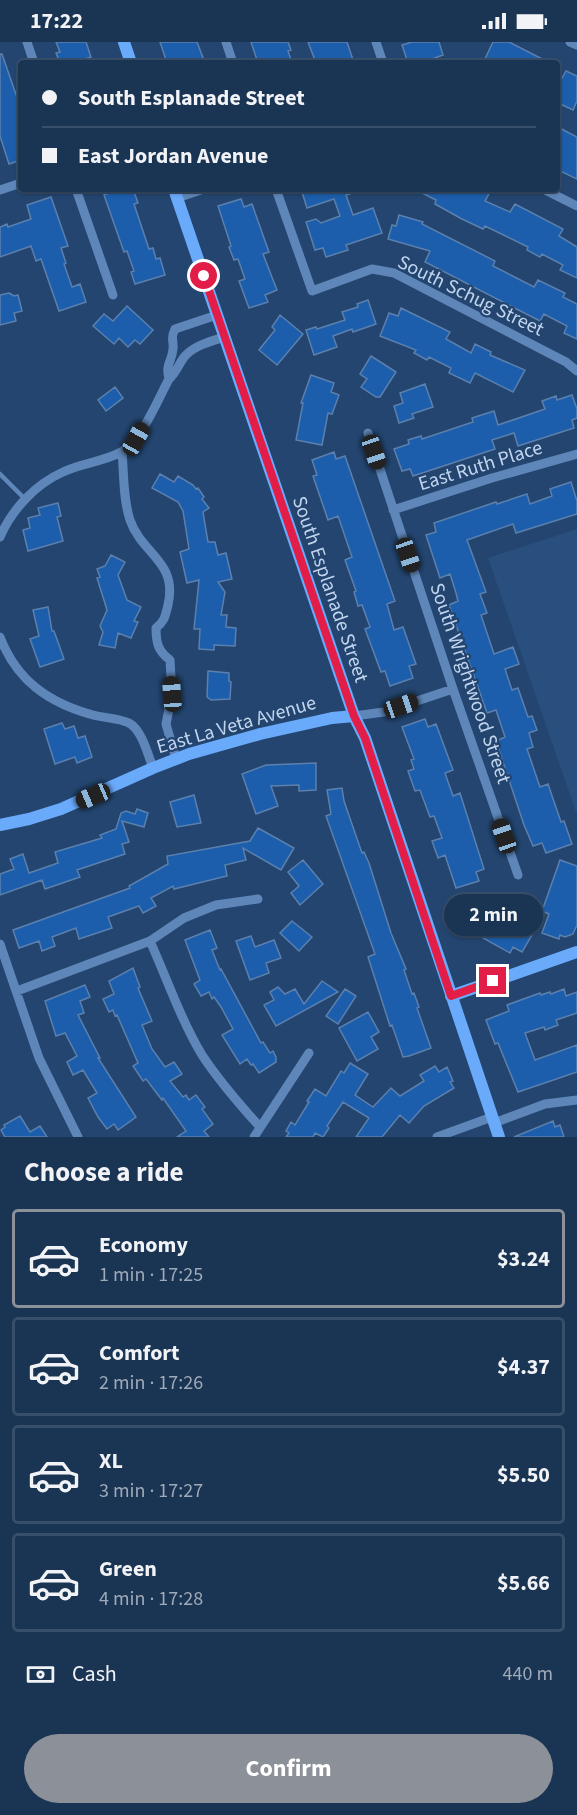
<!DOCTYPE html>
<meta charset="utf-8">
<style>
:root{--surface:#1a3453;--page:#233c5a;--text:#f1f3f6;--muted:#9faab8;--line:#384f6a;--accent:#8c9099}
body{margin:0;font-family:"Source Sans 3",sans-serif;background:var(--page);color:var(--text);height:100vh;display:flex;flex-direction:column;font-size:22px;white-space:nowrap}
*{box-sizing:border-box;margin:0}
p{font-size:20px;color:var(--muted)}
.icon{flex:none;width:33px;height:33px;fill:none;stroke:currentColor;stroke-width:2;stroke-linecap:round;stroke-linejoin:round}
.map{position:relative;height:1095px;overflow:hidden}
.sheet{display:flex;flex-direction:column;background:var(--surface);flex:1}
.sheet>*{flex:none}
.top-card{position:absolute;left:18px;top:18px;width:542px;height:132px;border-radius:6px;box-shadow:0 2px 4px #0004,0 0 0 2px var(--line);display:grid;align-content:center;height:132px;padding:0 24px;background:var(--surface)}
.end{position:absolute;width:27px;height:27px;margin:-14px;border:8px solid #e11d48;background:#fff;box-shadow:0 0 0 3px #fff}
.from{border-radius:50%}
.bubble{position:absolute;height:42px;border-radius:21px;background:var(--surface);box-shadow:0 2px 4px #0004,0 0 0 2px var(--line);font-size:20px;font-weight:700;line-height:42px;text-align:center}
.car{position:absolute;width:18px;height:36px;margin:-18px -9px;border-radius:8px;box-shadow:0 0 4px 2px #0007;background:linear-gradient(#222 24%,#8ab4d8 0 40%,#222 0 76%,#8ab4d8 0 86%,#222 0)}
.top-card b{display:flex;align-items:center;gap:21px;height:57px;font-size:22px}
.top-card b+b{border-top:2px solid var(--line)}
.top-card i{width:15px;height:15px;background:var(--text)}
ul{padding:0;list-style:none}
li{display:flex;align-items:center;gap:18px;height:99px;margin:0 12px 9px;padding:0 12px;border:3px solid var(--line);border-radius:6px}
li div{flex:1}
li b{display:block;font-size:22px}
li em{font-style:normal;font-weight:700}
li.current{border-color:var(--accent)}
li>.icon{width:54px;height:54px;stroke-width:1.5}
h2{padding:0 24px;font-size:27px;line-height:72px}
.pay{display:flex;align-items:center;gap:15px;height:66px;padding:0 24px;font-size:22px}
.pay p{margin-inline-start:auto}
.action{display:flex;gap:12px;margin-top:auto;padding:12px 24px}
.action a{flex:1;height:69px;border-radius:36px;background:var(--accent);color:#fff;font-size:24px;font-weight:700;line-height:69px;text-align:center}
.status{display:flex;justify-content:space-between;align-items:center;height:42px;padding:0 30px;background:var(--surface);direction:ltr}
.status svg{height:16px;fill:currentColor}
.map>svg:first-child{display:block}
.built{fill:#284f7e}
.building{fill:#1c5eab;stroke:#5c80ae;stroke-width:1.5}
.lines{fill:none;stroke-linecap:round;stroke-linejoin:round}
.lane{stroke:#5f86b9;stroke-width:4.5}
.street{stroke:#5f86b9;stroke-width:9}
.secondary{stroke:#6aaafb;stroke-width:12}
.route{stroke:#e11d48;stroke-width:8}
.labels{text-anchor:middle;stroke-width:4.5;stroke-linejoin:round;paint-order:stroke}
.street-label{font-size:20px;fill:#c1d5ee;stroke:#23456f}
</style>
<div class="status"><b>17:22</b><svg viewBox="0 0 49 12"><path d="M0 12V9h3v3zM5 12V6h3v6zM10 12V3h3v9zM15 12V0h3v12zM26 1h20v11H26zM47 4h2v5h-2z"/></svg></div>
<div class="map">
<svg width="577" height="1095" viewBox="0 0 577 1095">
<rect width="100%" height="100%" fill="#23456f"/>
<path class="built" d="M577 487V773L488 516Z"/>
<path class="building" d="M56 0H86L91 15 72 21H60L56 11 60 10Z
M160 0H197L205 21H167Z
M251 0H288L291 8 288 9 292 21H258Z
M308 0H347L354 21H316Z
M412 0H439L443 13 421 21H408L402 3Z
M493 0H509L550 21H483Z
M0 12H2L21 67V118L9 122 0 94Z
M566 29 577 34V59L573 68 556 60V47Z
M556 84 577 95V137L556 127Z
M111 147H133L138 161 134 162 149 207 153 206 156 217 160 216 165 233 135 242 131 230 134 229 127 209 124 210 104 153 112 150Z
M301 147H359V149L346 153 353 173 373 166 382 191 346 203 348 208 326 215 323 206 315 208 306 180 316 177 321 181 340 174 334 157 307 166Z
M414 147H484L490 150 485 159 510 170 515 162 563 187 559 194 577 205V236L560 228 563 223 542 212 540 215 527 208 528 205 485 184 483 187 462 177 435 162 436 158Z
M51 155 68 204 61 206 66 221 64 222 72 245 80 242 86 260 59 269 41 217 36 219 31 204 0 215V185L7 182 8 185 31 177 27 163Z
M241 157 244 165 252 162 269 210 263 212 277 248 265 253 268 260 249 266 239 239 245 237 238 217 234 218 229 205 231 204 218 164Z
M399 173 423 180 422 182 495 219 493 224 534 245 538 238 565 251 563 255 577 262V297L564 291 567 284 544 272 540 279 425 220 430 209 388 197 392 183 396 184Z
M9 251 14 254 18 253 22 269 14 271 16 279 0 283V253Z
M368 258 376 282 353 290 352 287 333 294 337 305 314 313 306 288 316 285 317 287 345 278 342 270 358 265 357 262Z
M127 264 153 288 140 302 135 298 128 305 119 296 114 302 93 284 104 272 113 279Z
M401 266 450 290 446 297 471 311 475 302 491 310 490 313 525 328 513 350 475 331 470 341 449 331 451 326 429 315 427 318 414 311 416 308 380 294 389 271 398 274Z
M280 273 303 292 277 323 259 308 275 288 272 285Z
M371 314 396 330 380 355H376L361 345 367 337 360 332Z
M311 333 334 341 331 350 339 353 332 372 328 371 322 403 296 398 303 361H301Z
M425 342 433 365 412 372 414 376 399 381 394 364 403 361 400 351Z
M115 345 123 356 106 369 98 358Z
M572 353 577 367V376L572 378 574 386 518 404 514 391 492 398 495 407 413 434 410 427 402 429 394 407 409 402 408 398 421 394 422 397 473 380 472 376 494 369 498 383 545 367 542 359 556 354 557 358Z
M334 410 336 417 345 414 395 559 387 562 394 588 403 585 416 622 409 624 413 636 390 644 385 629 381 630 365 587 370 585 362 563 358 564 354 550 356 549 345 518 352 515 338 474 328 478 313 434 317 433 312 418Z
M160 432 174 440 178 434 193 443 196 447 198 446 204 455 202 457 209 466 203 470 208 500H215L218 513 226 511 232 537 218 540 225 550 221 573H227L226 585 236 586 235 604 214 603V608L199 607 200 587H194L199 538 187 541 180 510 189 507 183 469 178 460 152 446Z
M571 440 577 459V472L516 491 513 482 467 498 486 550 480 552 487 571 481 573 494 612 513 605 519 622 505 627 512 648 518 646 528 675 532 674 537 688 529 691 533 705 527 707 540 745 548 742 561 780 564 779 572 802 546 811 542 801 533 804 524 783 496 699 505 695 496 668 487 671 449 563 458 559 456 551 450 532 440 536 426 493 436 490 434 481 496 460 497 462 527 452 530 462 552 454 550 447Z
M58 461 61 474 57 475 63 499 28 509 23 488 30 486 28 476 40 473 38 466Z
M111 513 125 520 118 533 127 558 141 565 134 579 138 580 131 596 118 591 115 606 99 603 103 590 100 584 107 568 97 536 100 535 97 527 105 524Z
M48 565 52 589H54L64 617 40 625 30 597 39 594 33 568Z
M208 629 229 631V639L231 640 230 657 211 658 207 655Z
M425 677 428 685 436 682 453 728 445 731 453 754 460 751 484 827 476 830 479 839 456 846 445 813 438 816 432 799 442 796 434 774 430 775 420 748 415 749 408 729 414 727 411 718 414 717 402 685Z
M62 681 65 687 74 684 78 696 85 694 92 715 77 721 75 715 55 722 44 687Z
M316 721V748L299 749V743L271 744 278 764 256 772 242 732 266 723Z
M342 746 344 759 362 811 364 810 369 821 391 891 406 927 404 928 412 952 414 951 419 965 417 966 431 1006 409 1014 403 1015 392 983 390 984 368 915 375 912 326 774 331 772 327 748Z
M194 753 201 781 177 785 170 760Z
M137 767 148 771 144 785 122 779 129 800 122 802 125 812 77 828 80 835 45 847 42 838 0 853V832L14 827 10 817 23 812 29 831 58 821 55 810 102 796 100 793 116 787 121 771 126 769 135 772Z
M258 786 294 806 281 828 243 806 246 818 225 823 227 834 174 847 173 844 151 856 156 864 143 871 139 864 108 875 112 886 79 897 76 886 52 895 55 904 42 909 39 899 19 906 13 888 130 846 129 844 168 822 167 814 250 799Z
M303 818 323 842 300 863 291 851 299 844 288 830Z
M560 818 577 824V883L573 892 565 895 560 893 559 897 542 891 549 872 542 869Z
M471 852 518 878 515 884 532 893 522 910 513 905 510 911 483 896 486 890 458 875Z
M292 879 312 895 299 909 280 891Z
M210 888 217 906 212 908 220 928 221 927 261 1001 263 1000 270 1011 273 1009 276 1015V1020L259 1031 253 1022 251 1023 247 1017 240 1022 222 993 233 987 221 965 214 955 212 957 209 950 201 954 194 942 200 938 185 898Z
M251 894 255 905 274 898 281 916 266 921 269 931 250 938 236 899Z
M133 926 140 945 138 946 152 979 142 983 152 1007 165 1025 174 1020 182 1032 170 1039 183 1055 186 1053 189 1058 196 1053 205 1065 202 1067 213 1082 204 1089 209 1095H177L186 1089 163 1056 162 1058 146 1037 143 1039 133 1024 138 1021 117 973 115 974 113 968 109 970 103 957 114 952 109 939Z
M322 939 338 950 276 984 264 963 274 958 270 950 278 945 285 952 295 947 304 962Z
M85 943 90 955 80 959 84 971 78 973 100 1016H98L136 1075 118 1088 114 1082 107 1087 98 1075 88 1056 97 1051 83 1028 73 1033 67 1020 77 1014 65 991 56 994 45 959Z
M345 947 356 954 338 982 326 974Z
M564 947 566 954 577 950V971L556 978 558 983 545 988 544 985 525 991 535 1018 577 1003V1030L518 1050 498 1001 495 1002 486 978 509 969 507 963 540 951 541 953 550 950 551 952Z
M368 970 379 990 371 995 378 1007 357 1019 339 986Z
M350 1021 368 1032 355 1053 373 1065 391 1046 400 1054 424 1039 420 1033 435 1024 439 1030 447 1025 453 1039 450 1040 454 1046 424 1064 409 1081 400 1073 382 1095H356L369 1076 343 1060 327 1084 329 1086 323 1095 315 1091 313 1095H286L289 1091 286 1089 291 1080 295 1083 309 1060 307 1059 315 1047 326 1054 341 1029 344 1031Z
M20 1074 30 1090 40 1084 47 1095H5L1 1088 5 1085 4 1083Z
M553 1079 555 1085 560 1083 564 1095H514Z"/>
<g class="lines">
<path class="lane" d="M0 432 25 457"/>
<path class="street" d="M27 0 34 21
M226 0 233 21
M376 0 383 21
M570 0 577 3
M76 147 113 253
M276 147 312 249 372 227 394 231 566 320 577 329
M543 147 577 164
M0 148 21 141
M177 156 204 147
M169 337C165 321 172 320 173 307 174 297 170 297 175 287L217 273
M368 391 453 647 518 833
M122 410C124 432 123 457 130 478 142 513 178 519 168 563 165 574 165 579 156 586 156 601 158 609 170 618L172 652 166 682 176 717
M393 468 492 436 577 412
M0 495C12 467 36 442 63 430 81 421 103 420 121 410 141 400 158 357 169 337 177 330 179 321 185 314 195 303 212 299 225 295
M0 595C17 639 49 661 93 673 104 676 119 676 129 681 142 688 148 713 153 726
M354 674 384 670 453 647
M150 899C167 937 181 978 202 1013 219 1039 240 1063 260 1085
M0 902 39 1016 78 1095
M17 949 150 899 184 876 216 863 258 857
M494 1081 545 1062 577 1058
M254 1095 309 1011
M437 1095 492 1075"/>
<path class="secondary" d="M124 0 131 21
M174 147 354 674 365 696 499 1095
M0 783 29 777 61 767 153 726 189 712 260 692 332 676 354 674
M451 954 577 910"/>
</g>
<g class="lines">
<path class="route" d="M204 234 354 674 365 696 451 954 493 939"/>
</g>
<g class="labels">
<g class="street-label">
<text transform="translate(471 253) rotate(26)" y="7">South Schug Street</text>
<text transform="translate(480 423) rotate(-17)" y="7">East Ruth Place</text>
<text transform="translate(331 547) rotate(71)" y="7">South Esplanade Street</text>
<text transform="translate(471 641) rotate(71)" y="7">South Wrightwood Street</text>
<text transform="translate(236 682) rotate(-16)" y="7">East La Veta Avenue</text>
</g>
</g>
</svg>
<i class="end from" style="left:204px;top:234px"></i>
<i class="end" style="left:493px;top:939px"></i>
<div class="bubble" style="left:444px;top:852px;width:99px">2 min</div>
<i class="car" style="left:136px;top:397px;rotate:29deg"></i>
<i class="car" style="left:374px;top:410px;rotate:161deg"></i>
<i class="car" style="left:408px;top:513px;rotate:161deg"></i>
<i class="car" style="left:172px;top:652px;rotate:356deg"></i>
<i class="car" style="left:401px;top:664px;rotate:71deg"></i>
<i class="car" style="left:93px;top:754px;rotate:247deg"></i>
<i class="car" style="left:504px;top:794px;rotate:341deg"></i>
<div class="top-card">
<b><i class="from"></i>South Esplanade Street</b>
<b><i></i>East Jordan Avenue</b>
</div>
</div>
<section class="sheet">
<h2>Choose a ride</h2>
<ul>
<li class="current"><svg class="icon" aria-label="car" viewBox="0 0 24 24"><path d="M5 17H2v-5l4-1 3-4h7l3 4 3 1v5h-3M9 17h6M6 11h13"/><circle cx="7" cy="17" r="2"/><circle cx="17" cy="17" r="2"/></svg><div><b>Economy</b><p>1 min · 17:25</p></div><em>$3.24</em></li>
<li><svg class="icon" aria-label="car" viewBox="0 0 24 24"><path d="M5 17H2v-5l4-1 3-4h7l3 4 3 1v5h-3M9 17h6M6 11h13"/><circle cx="7" cy="17" r="2"/><circle cx="17" cy="17" r="2"/></svg><div><b>Comfort</b><p>2 min · 17:26</p></div><em>$4.37</em></li>
<li><svg class="icon" aria-label="car" viewBox="0 0 24 24"><path d="M5 17H2v-5l4-1 3-4h7l3 4 3 1v5h-3M9 17h6M6 11h13"/><circle cx="7" cy="17" r="2"/><circle cx="17" cy="17" r="2"/></svg><div><b>XL</b><p>3 min · 17:27</p></div><em>$5.50</em></li>
<li><svg class="icon" aria-label="car" viewBox="0 0 24 24"><path d="M5 17H2v-5l4-1 3-4h7l3 4 3 1v5h-3M9 17h6M6 11h13"/><circle cx="7" cy="17" r="2"/><circle cx="17" cy="17" r="2"/></svg><div><b>Green</b><p>4 min · 17:28</p></div><em>$5.66</em></li>
</ul>
<div class="pay"><svg class="icon" aria-label="cash" viewBox="0 0 24 24"><path d="M3 7h18v10H3z"/><circle cx="12" cy="12" r="2"/></svg>Cash<p>440 m</p></div>
<div class="action"><a>Confirm</a></div>
</section>
